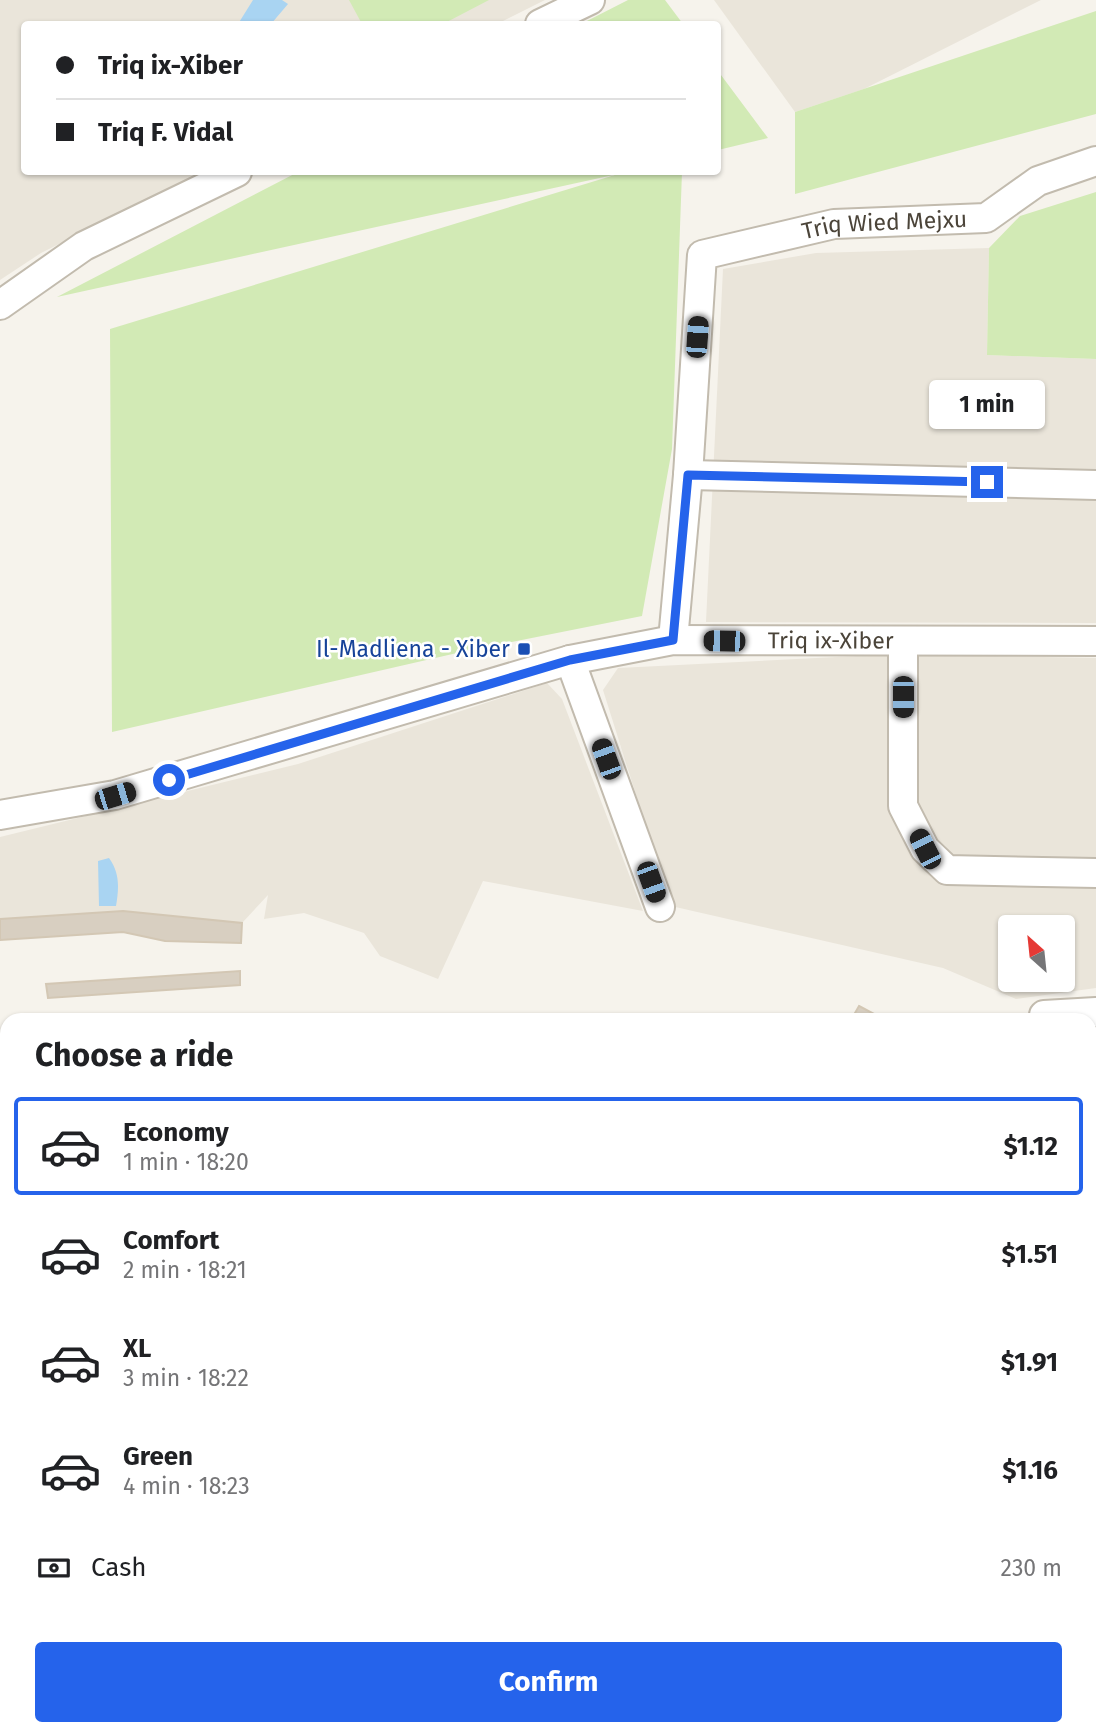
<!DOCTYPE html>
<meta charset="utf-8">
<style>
:root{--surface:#fff;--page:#f6f6f6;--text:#202124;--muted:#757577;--line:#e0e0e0;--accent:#2563eb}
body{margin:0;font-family:"Fira Sans",sans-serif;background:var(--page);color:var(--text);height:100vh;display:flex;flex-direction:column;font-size:26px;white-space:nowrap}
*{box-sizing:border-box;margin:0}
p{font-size:23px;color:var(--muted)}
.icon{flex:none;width:38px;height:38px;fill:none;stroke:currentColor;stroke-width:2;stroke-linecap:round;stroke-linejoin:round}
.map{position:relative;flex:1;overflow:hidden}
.details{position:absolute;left:0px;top:1013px;width:1097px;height:723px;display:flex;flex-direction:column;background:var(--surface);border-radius:21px 21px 0 0;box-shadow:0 2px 5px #0004}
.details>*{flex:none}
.hud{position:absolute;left:21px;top:21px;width:700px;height:154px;border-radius:7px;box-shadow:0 2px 5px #0004;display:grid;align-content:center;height:154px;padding:0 35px;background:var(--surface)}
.needle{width:46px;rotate:333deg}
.buttons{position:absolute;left:998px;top:915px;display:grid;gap:14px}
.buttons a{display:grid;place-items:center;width:77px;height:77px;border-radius:7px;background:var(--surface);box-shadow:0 2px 5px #0004;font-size:35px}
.end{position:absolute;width:32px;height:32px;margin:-16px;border:9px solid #2563eb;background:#fff;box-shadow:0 0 0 4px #fff}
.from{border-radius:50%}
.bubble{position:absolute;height:49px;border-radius:7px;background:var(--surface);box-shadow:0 2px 5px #0004;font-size:23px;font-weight:700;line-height:49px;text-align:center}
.car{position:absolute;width:21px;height:42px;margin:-21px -10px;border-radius:9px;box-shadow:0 0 5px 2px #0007;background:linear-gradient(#222 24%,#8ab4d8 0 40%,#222 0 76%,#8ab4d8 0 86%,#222 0)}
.hud b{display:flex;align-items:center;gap:24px;height:66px;font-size:26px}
.hud b+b{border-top:2px solid var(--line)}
.hud i{width:18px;height:18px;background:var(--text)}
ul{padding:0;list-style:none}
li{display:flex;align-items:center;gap:21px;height:98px;margin:0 14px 10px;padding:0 21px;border:4px solid transparent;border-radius:7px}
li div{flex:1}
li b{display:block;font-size:26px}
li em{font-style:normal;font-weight:700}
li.current{border-color:var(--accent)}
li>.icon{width:63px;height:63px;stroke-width:1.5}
h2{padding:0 35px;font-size:32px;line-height:84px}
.pay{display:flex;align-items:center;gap:18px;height:77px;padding:0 35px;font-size:26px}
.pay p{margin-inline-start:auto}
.action{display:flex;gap:14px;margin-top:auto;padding:14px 35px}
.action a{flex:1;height:80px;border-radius:7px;background:var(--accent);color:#fff;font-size:28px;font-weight:700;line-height:80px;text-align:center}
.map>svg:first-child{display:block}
.residential{fill:#eae5da;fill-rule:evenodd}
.green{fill:#d2eab5}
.water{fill:#a9d4f2}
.building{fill:#d8cfc1;stroke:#d3c7b4;stroke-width:2}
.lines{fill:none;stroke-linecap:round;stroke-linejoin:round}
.lane-casing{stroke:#c2bbae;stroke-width:18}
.street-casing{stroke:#c2bbae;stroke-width:32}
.path{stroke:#c4b79f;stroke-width:4.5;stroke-dasharray:3.5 3.5;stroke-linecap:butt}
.lane{stroke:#fff;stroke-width:14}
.street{stroke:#fff;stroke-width:28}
.route{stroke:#2563eb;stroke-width:9}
.transit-dot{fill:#1a4fb4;stroke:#fff;stroke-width:2.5}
.labels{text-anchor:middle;stroke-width:5;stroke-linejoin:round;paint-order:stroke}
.street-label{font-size:23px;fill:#4b4439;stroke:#fff}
.transit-label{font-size:23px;fill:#164399;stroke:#fff;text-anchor:end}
</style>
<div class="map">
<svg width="1096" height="1735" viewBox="0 0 1096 1735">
<rect width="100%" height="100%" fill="#f6f3ec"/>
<path class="residential" d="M0 0H545L497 24H24V172H203L41 253 0 280Z
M714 0H1041L864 89 795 112Z
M989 248 987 355 1096 359V623L706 622 723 269 816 253Z
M896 654 1096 658V988L1016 999 943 968 671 906 603 690 618 668ZM1010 928H1062V980H1010Z
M547 683 562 699 643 911 483 881 438 979 380 956 364 933 304 913 264 919 268 895 242 923 123 911 0 919V837L298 764Z"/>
<path class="green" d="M349 0H489L443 24H362Z
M628 0H665L683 24H581Z
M1096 11V114L795 194V112Z
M718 71 768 138 718 150Z
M298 172H682L672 449 642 616 457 653 112 732 110 329 618 174 57 297Z
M1096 192V359L987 355 989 248 1020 216Z
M277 1729H342L372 1735H276Z"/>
<path class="water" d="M253 0H282L288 4 271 24H238Z
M109 858C120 873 119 888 116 906H99L98 861Z
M7 1679V1729H16L15 1735H0V1683Z"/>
<path class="building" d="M123 911 242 923 241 943 165 941 123 932 0 940V919Z
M240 971V985L48 998 46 984Z
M859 1006 880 1017 878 1020H851Z
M73 1729H142V1735H73Z"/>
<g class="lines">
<defs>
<path id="lane" d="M857 1729 861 1735"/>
<g id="street">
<path d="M540 24 590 0"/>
<path d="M0 305 84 246 237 172"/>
<path d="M688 475 1096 485"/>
<path id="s1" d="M673 640 688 475 702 255 834 224 986 218 1038 181 1096 161"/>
<path d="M903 642V806L925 849 947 870 1096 873"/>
<path d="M570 660 660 907"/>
<path id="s2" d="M0 815 115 795 570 660 673 640 1096 641"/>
<path d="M1044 1015 1096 1012"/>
</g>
</defs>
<use href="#lane" class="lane-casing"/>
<use href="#street" class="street-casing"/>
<path class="path" d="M1090 1309 1096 1280
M0 1327 7 1325
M1090 1402 1096 1414"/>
<use href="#lane" class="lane"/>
<use href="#street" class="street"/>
</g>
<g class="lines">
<path class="route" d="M169 780 570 660 673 640 688 475 987 482"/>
</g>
<rect class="transit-dot" x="517" y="642" width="14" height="14" rx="3.5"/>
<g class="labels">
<g class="street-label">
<text dy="8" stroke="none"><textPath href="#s1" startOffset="572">Triq Wied Mejxu</textPath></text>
<text dy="8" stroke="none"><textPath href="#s2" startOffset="854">Triq ix-Xiber</textPath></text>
</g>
<g class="transit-label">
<text x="510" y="657">Il-Madliena - Xiber</text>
</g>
</g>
</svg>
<div class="buttons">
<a><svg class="needle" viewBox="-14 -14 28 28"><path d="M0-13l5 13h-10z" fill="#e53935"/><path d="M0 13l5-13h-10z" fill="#757577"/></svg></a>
</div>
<i class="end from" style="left:169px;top:780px"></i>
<i class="end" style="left:987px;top:482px"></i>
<div class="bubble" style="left:929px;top:380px;width:116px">1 min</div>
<i class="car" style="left:697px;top:337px;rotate:4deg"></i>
<i class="car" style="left:724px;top:641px;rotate:271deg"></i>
<i class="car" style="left:903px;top:697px;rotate:180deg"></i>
<i class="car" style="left:606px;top:759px;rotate:340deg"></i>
<i class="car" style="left:115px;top:796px;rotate:73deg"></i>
<i class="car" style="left:925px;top:849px;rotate:333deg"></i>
<i class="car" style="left:651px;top:882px;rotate:160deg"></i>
<div class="hud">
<b><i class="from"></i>Triq ix-Xiber</b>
<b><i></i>Triq F. Vidal</b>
</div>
<section class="details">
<h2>Choose a ride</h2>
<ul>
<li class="current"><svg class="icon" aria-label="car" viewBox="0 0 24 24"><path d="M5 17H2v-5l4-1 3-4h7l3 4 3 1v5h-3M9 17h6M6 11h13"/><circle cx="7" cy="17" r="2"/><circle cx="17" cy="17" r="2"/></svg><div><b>Economy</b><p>1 min · 18:20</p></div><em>$1.12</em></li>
<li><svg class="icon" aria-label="car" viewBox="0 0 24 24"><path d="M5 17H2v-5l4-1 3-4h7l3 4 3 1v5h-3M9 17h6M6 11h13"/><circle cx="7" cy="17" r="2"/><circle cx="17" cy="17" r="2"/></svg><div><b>Comfort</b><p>2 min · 18:21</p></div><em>$1.51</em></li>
<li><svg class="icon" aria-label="car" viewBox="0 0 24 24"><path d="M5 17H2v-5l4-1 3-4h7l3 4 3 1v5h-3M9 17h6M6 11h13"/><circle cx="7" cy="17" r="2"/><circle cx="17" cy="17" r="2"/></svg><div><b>XL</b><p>3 min · 18:22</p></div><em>$1.91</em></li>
<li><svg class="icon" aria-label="car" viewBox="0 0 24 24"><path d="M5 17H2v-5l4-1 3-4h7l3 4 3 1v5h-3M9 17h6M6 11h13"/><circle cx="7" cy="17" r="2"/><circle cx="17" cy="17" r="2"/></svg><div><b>Green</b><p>4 min · 18:23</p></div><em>$1.16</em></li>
</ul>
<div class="pay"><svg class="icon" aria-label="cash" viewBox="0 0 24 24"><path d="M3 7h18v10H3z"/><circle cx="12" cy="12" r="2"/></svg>Cash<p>230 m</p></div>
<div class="action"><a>Confirm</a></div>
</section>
</div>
